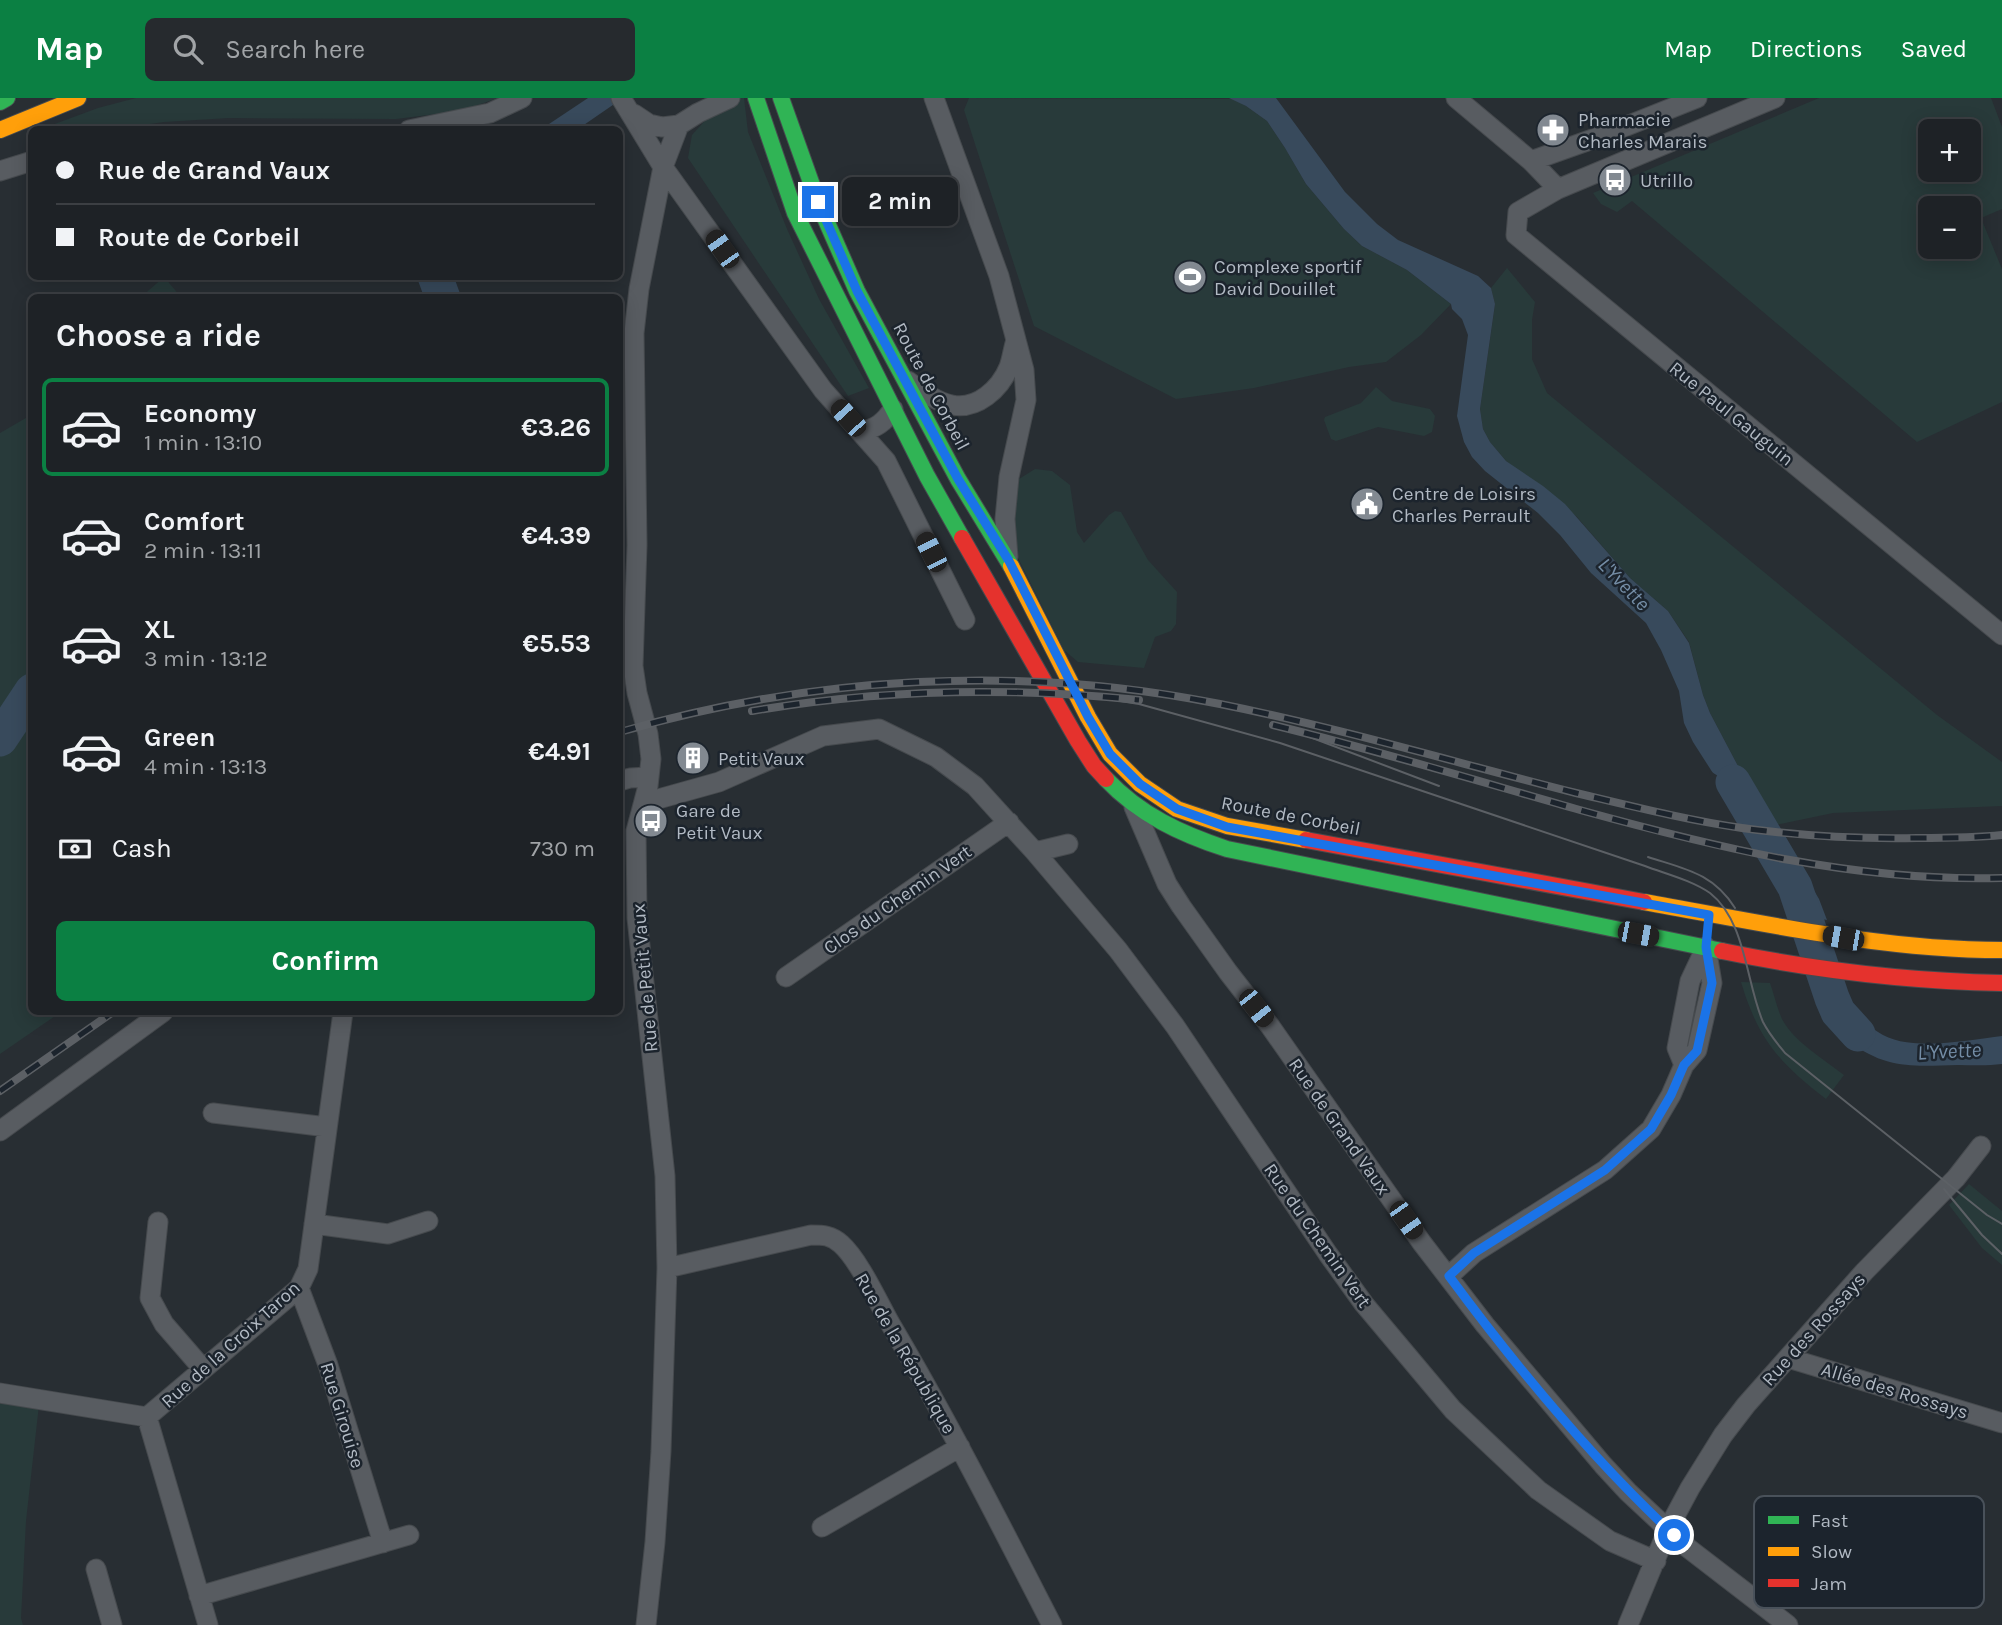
<!DOCTYPE html>
<meta charset="utf-8">
<style>
:root{--surface:#1e2226;--page:#262a2e;--text:#f1f3f6;--muted:#a1a4a7;--line:#3c3f43;--accent:#0b8043}
body{margin:0;font-family:Karla,sans-serif;background:var(--page);color:var(--text);height:100vh;display:flex;flex-direction:column;font-size:26px;white-space:nowrap}
*{box-sizing:border-box;margin:0}
p{font-size:23px;color:var(--muted)}
.icon{flex:none;width:38px;height:38px;fill:none;stroke:currentColor;stroke-width:2;stroke-linecap:round;stroke-linejoin:round}
.map{position:relative;flex:1;overflow:hidden}
.side{position:absolute;left:28px;top:196px;width:595px;height:721px;display:flex;flex-direction:column;background:var(--surface);border-radius:10px;box-shadow:0 4px 18px #0003,0 0 0 2px var(--line)}
.side>*{flex:none}
.hud{position:absolute;left:28px;top:28px;width:595px;height:154px;border-radius:10px;box-shadow:0 4px 18px #0003,0 0 0 2px var(--line);display:grid;align-content:center;height:154px;padding:0 28px;background:var(--surface)}
.tools{position:absolute;left:1918px;top:21px;display:grid;gap:14px}
.tools a{display:grid;place-items:center;width:63px;height:63px;border-radius:10px;background:var(--surface);box-shadow:0 4px 18px #0003,0 0 0 2px var(--line);font-size:35px}
.end{position:absolute;width:32px;height:32px;margin:-16px;border:9px solid #1a73e8;background:#fff;box-shadow:0 0 0 4px #fff}
.from{border-radius:50%}
.bubble{position:absolute;height:49px;border-radius:10px;background:var(--surface);box-shadow:0 4px 18px #0003,0 0 0 2px var(--line);font-size:23px;font-weight:700;line-height:49px;text-align:center}
.car{position:absolute;width:21px;height:42px;margin:-21px -10px;border-radius:9px;box-shadow:0 0 5px 2px #0007;background:linear-gradient(#222 24%,#8ab4d8 0 40%,#222 0 76%,#8ab4d8 0 86%,#222 0)}
.hud b{display:flex;align-items:center;gap:24px;height:66px;font-size:26px}
.hud b+b{border-top:2px solid var(--line)}
.hud i{width:18px;height:18px;background:var(--text)}
ul{padding:0;list-style:none}
li{display:flex;align-items:center;gap:21px;height:98px;margin:0 14px 10px;padding:0 14px;border:4px solid transparent;border-radius:10px}
li div{flex:1}
li b{display:block;font-size:26px}
li em{font-style:normal;font-weight:700}
li.on{border-color:var(--accent)}
li>.icon{width:63px;height:63px;stroke-width:1.5}
h2{padding:0 28px;font-size:32px;line-height:84px}
.pay{display:flex;align-items:center;gap:18px;height:77px;padding:0 28px;font-size:26px}
.pay p{margin-inline-start:auto}
.action{display:flex;gap:14px;margin-top:auto;padding:14px 28px}
.action a{flex:1;height:80px;border-radius:10px;background:var(--accent);color:#fff;font-size:28px;font-weight:700;line-height:80px;text-align:center}
header{display:flex;align-items:center;gap:42px;box-sizing:border-box;height:98px;padding:0 35px;background:var(--accent);color:#fff}
header strong{font-size:33px}
nav{display:flex;gap:38px;margin-inline-start:auto;font-size:24px}
.search{width:490px;height:63px;background:var(--page);display:flex;align-items:center;gap:18px;box-sizing:border-box;padding:0 24px;border-radius:10px;color:var(--muted);font-size:26px}
.map>svg:first-child{display:block}
.green{fill:#283a3a;fill-rule:evenodd}
.water{fill:#384a5c}
.pier{fill:#282e33}
.lines{fill:none;stroke-linecap:round;stroke-linejoin:round}
.river{stroke:#384a5c;stroke-width:35}
.street-casing{stroke:#464a4e;stroke-width:21}
.fast-casing{stroke:#464a4e;stroke-width:18}
.slow-casing{stroke:#464a4e;stroke-width:18}
.jam-casing{stroke:#464a4e;stroke-width:18}
.street{stroke:#585c61;stroke-width:19}
.fast{stroke:#30b455;stroke-width:16}
.slow{stroke:#ff9f0a;stroke-width:16}
.jam{stroke:#e5322d;stroke-width:16}
.tram{stroke:#5c6065;stroke-width:2}
.rail-casing{stroke:#5c6065;stroke-width:8}
.rail{stroke:#1c242d;stroke-width:5;stroke-dasharray:16;stroke-linecap:butt}
.route{stroke:#1a73e8;stroke-width:9}
.labels{text-anchor:middle;stroke-width:5;stroke-linejoin:round;paint-order:stroke}
.poi-label{font-size:19px;fill:#b2bac4;stroke:#1c242d;text-anchor:start}
.street-label{font-size:19px;fill:#b2bac4;stroke:#1c242d}
.water-label{font-size:21px;font-style:italic;fill:#748da6;stroke:#1c242d}
.key{fill:#1c242d;stroke:#49515a;stroke-width:2}
.key-label{font-size:19px;fill:#b2bac4}
</style>
<header>
<strong>Map</strong>
<div class="search"><svg class="icon" aria-label="search" viewBox="0 0 24 24"><circle cx="10" cy="10" r="6"/><path d="M15 15l6 6"/></svg>Search here</div>
<nav><a>Map</a><a>Directions</a><a>Saved</a></nav>
</header>
<div class="map">
<svg width="2002" height="1527" viewBox="0 0 2002 1527">
<rect width="100%" height="100%" fill="#282e33"/>
<path class="green" d="M136 0H498L460 13 396 21 229 20 164 24 116 31 48 32 52 27 98 10Z
M739 0H744L748 34 787 131 819 201 869 290 848 298 688 60 692 37 710 17Z
M969 0 1233 1 1246 8 1267 23 1285 50 1306 86 1344 131 1362 148 1407 172 1451 206 1421 237 1386 264 1349 269 1254 290 1176 301 1034 228 964 12Z
M1819 0H1991L2002 29V111L1981 120 2002 171V304L1917 344 1632 103 1617 114 1601 106 1593 95ZM1930 33H1969V72H1930ZM1930 110H1969V149H1930Z
M1507 170 1535 204 1532 222V261L1547 295 1937 617 2002 664V708L1833 715 1775 727 1738 668 1710 615 1703 597 1689 544 1668 513 1630 480 1577 419 1506 363 1490 344 1483 331 1480 311 1494 214 1495 206 1491 190Z
M164 179 181 199H141Z
M1376 289 1392 303 1430 311 1435 318 1432 334 1424 338 1378 329 1336 343 1331 341 1324 322 1325 319 1361 305Z
M31 317 32 914H61L0 956V335Z
M1035 371 1052 373 1070 387 1077 434 1084 445 1109 417 1115 413 1121 414 1148 462 1177 494 1176 526 1171 533 1155 539 1144 570 1078 564 1064 552 1018 460 1014 415 1019 381Z
M1741 884 1770 885C1774 896 1777 910 1782 921 1793 943 1825 962 1844 977L1826 1001C1779 965 1758 941 1741 884Z
M1969 1086 2002 1113V1167L1982 1150 1949 1107Z
M0 1302 39 1307 26 1423 21 1520 23 1527H0Z"/>
<path class="water" d="M588 0H623L578 31 540 32Z
M1229 0H1276L1345 94 1377 126 1398 142 1478 178 1491 190 1495 206 1480 311 1483 331 1490 344 1506 363 1543 388 1565 406 1630 480 1668 513 1689 545 1703 597 1710 615 1738 668 1775 727 1743 722 1693 644 1684 625 1679 593 1661 552 1646 525 1591 475 1560 437 1538 415 1485 373 1472 359 1464 344 1457 318 1468 237 1462 221 1452 211 1451 206 1407 172 1362 148 1344 131 1306 86 1285 50 1267 23 1246 8Z
M1771 768 1802 772 1819 801 1827 822 1796 816 1791 801Z
M1818 894 1844 899C1854 912 1863 925 1878 934 1908 955 1967 942 2002 938V966C1987 968 1973 967 1958 967 1914 968 1886 972 1849 943 1829 928 1824 918 1818 894Z"/>
<path class="pier" d="M1710 673 1723 681 1751 727 1741 725 1718 686 1714 683 1709 675Z"/>
<g class="lines">
<path class="river" d="M435 178 443 200
M0 641 32 593
M1733 684 1795 789 1832 900 1838 914 1858 936"/>
<defs>
<path id="street" d="M621 0 663 69 823 292 886 363 965 522
M934 0 999 178 1024 272 1026 302 1009 379 1005 421 1008 459
M1456 0 1531 63 1558 91
M1775 0 1558 91 1518 114 1516 137 2002 537
M634 16 649 26 662 29 679 27 698 15 730 0
M409 32 490 15 522 0
M1531 63 1604 37 1697 0
M0 73 32 63
M908 283C922 293 936 304 952 307 977 312 1000 291 1009 269 1012 261 1013 251 1016 242
M861 334C876 330 884 325 893 311
M620 683 630 680 649 679
M644 705 719 684 823 638 879 631 936 659 975 688 1035 754 1118 852 1175 928 1328 1156 1364 1206 1453 1312 1538 1392 1610 1443 1656 1463
M1134 709 1167 786 1181 808 1228 874 1270 928 1422 1145 1485 1227 1603 1367 1628 1394 1688 1450 1788 1527
M1035 754 1068 746
M786 879 1009 724
M1684 967 1677 950 1690 883 1706 849
M213 1015 327 1029
M0 1033 163 914
M158 1124 150 1200 164 1226 203 1271
M314 1126 388 1136 428 1123
M667 1170 811 1137C823 1137 831 1137 841 1146 859 1162 878 1204 891 1227 949 1325 1000 1426 1052 1527
M1449 1178 1474 1155 1605 1072 1651 1031 1671 997 1684 967 1697 952 1712 885 1706 849
M299 1190 328 1267 383 1445
M1788 1260 2002 1325
M0 1295 147 1319
M822 1429 960 1349
M96 1471 112 1527
M199 1498 409 1437
M208 1527 147 1319 299 1190 308 1171 343 914
M646 1527 655 1444 661 1353 667 1170 665 1078 637 820 636 733 648 688 651 661 648 636 637 595 633 568 637 447 634 235 639 191 663 69 679 27
M1628 1527 1668 1431 1690 1390 1723 1337 1746 1307 1864 1174 1956 1080 1981 1048"/>
<path id="fast" d="M756 0 795 115 927 378 962 440
M781 0 818 104 857 193 958 381 1011 468
M0 4 7 0
M1106 681C1140 717 1181 736 1227 751L1722 853"/>
<path id="slow" d="M0 32 78 0
M1011 468 1088 619 1110 656 1140 686 1177 711 1227 728 1306 742
M1644 804C1763 825 1881 852 2002 852"/>
<path id="jam" d="M962 440 1078 643 1094 668 1106 681
M1306 742 1644 804
M1722 853C1814 872 1907 883 2002 885"/>
</defs>
<use href="#street" class="street-casing"/>
<use href="#fast" class="fast-casing"/>
<use href="#slow" class="slow-casing"/>
<use href="#jam" class="jam-casing"/>
<use href="#street" class="street"/>
<use href="#fast" class="fast"/>
<use href="#slow" class="slow"/>
<use href="#jam" class="jam"/>
<path class="tram" d="M1089 598 1139 606 1280 645 1645 768C1666 776 1691 782 1710 795 1746 823 1746 885 1763 924 1769 936 1777 945 1785 955L1987 1117 2002 1126
M1286 630 1439 688
M1648 759C1685 771 1713 775 1735 810
M1944 1091 1982 1137 2002 1156"/>
<defs>
<path id="rail" d="M752 613C880 591 1010 589 1139 602
M1273 627C1376 652 1478 683 1580 712 1718 750 1857 784 2002 780
M620 634C813 578 1022 566 1220 606 1340 630 1457 665 1576 695 1631 708 1686 722 1742 730 1800 738 1859 741 1917 740 1946 740 1974 740 2002 737
M0 993 113 914"/>
</defs>
<use href="#rail" class="rail-casing"/>
<use href="#rail" class="rail"/>
</g>
<g class="lines">
<path class="route" d="M818 104 857 193 958 381 1009 463 1088 619 1110 656 1140 686 1177 711 1227 729 1709 817 1706 849 1712 885 1697 953 1684 967 1671 997 1651 1031 1605 1072 1474 1155 1449 1178C1517 1270 1590 1359 1674 1437"/>
</g>
<defs>
<symbol id="pharmacy-disc" viewBox="-11 -11 22 22"><circle r="9.5" fill="#828991" stroke="#1c242d"/><path d="M-2-6h4v4h4v4h-4v4h-4v-4h-4v-4h4Z" fill="#fff"/></symbol>
<symbol id="bus-disc" viewBox="-11 -11 22 22"><circle r="9.5" fill="#828991" stroke="#1c242d"/><path d="M-5-6H5V4H4V6H2V4H-2V6H-4V4H-5ZM-3.5-4V0h7V-4ZM-3.5 1.2v1.5H-2V1.2ZM2 1.2v1.5H3.5V1.2Z" fill="#fff"/></symbol>
<symbol id="stadium-disc" viewBox="-11 -11 22 22"><circle r="9.5" fill="#828991" stroke="#1c242d"/><path d="M0-5a6.5 5 0 1 0 0 10a6.5 5 0 1 0 0-10ZM-3.5-1.8h7v3.6h-7Z" fill="#fff"/></symbol>
<symbol id="civic-disc" viewBox="-11 -11 22 22"><circle r="9.5" fill="#828991" stroke="#1c242d"/><path d="M-.6-6.5H3V-4.5H.6V-3L4-1V1h2V6H-6V1h2V-1L-.6-3ZM-1.2 2.5V6h2.4V2.5Z" fill="#fff"/></symbol>
<symbol id="building-disc" viewBox="-11 -11 22 22"><circle r="9.5" fill="#828991" stroke="#1c242d"/><path d="M-4-6H4V6H1V3H-1V6H-4ZM-2.5-4.3h1.7v1.8h-1.7ZM.8-4.3h1.7v1.8H.8ZM-2.5-1h1.7V.8h-1.7ZM.8-1h1.7V.8H.8Z" fill="#fff"/></symbol>
</defs>
<g fill-rule="evenodd">
<use href="#pharmacy-disc" x="1534" y="13" width="38" height="38"/>
<use href="#bus-disc" x="1596" y="63" width="38" height="38"/>
<use href="#stadium-disc" x="1171" y="160" width="38" height="38"/>
<use href="#civic-disc" x="1348" y="387" width="38" height="38"/>
<use href="#building-disc" x="674" y="641" width="38" height="38"/>
<use href="#bus-disc" x="632" y="704" width="38" height="38"/>
</g>
<g class="labels">
<g class="poi-label">
<text x="1578" y="28">Pharmacie<tspan x="1578" dy="22">Charles Marais</tspan></text>
<text x="1640" y="89">Utrillo</text>
<text x="1214" y="175">Complexe sportif<tspan x="1214" dy="22">David Douillet</tspan></text>
<text x="1392" y="402">Centre de Loisirs<tspan x="1392" dy="22">Charles Perrault</tspan></text>
<text x="718" y="667">Petit Vaux</text>
<text x="676" y="719">Gare de<tspan x="676" dy="22">Petit Vaux</tspan></text>
</g>
<g class="street-label">
<text transform="translate(932 288) rotate(62)" y="7">Route de Corbeil</text>
<text transform="translate(1732 315) rotate(39)" y="7">Rue Paul Gauguin</text>
<text transform="translate(1291 717) rotate(11)" y="7">Route de Corbeil</text>
<text transform="translate(897 801) rotate(-35)" y="7">Clos du Chemin Vert</text>
<text transform="translate(644 880) rotate(-95)" y="7">Rue de Petit Vaux</text>
<text transform="translate(1340 1028) rotate(55)" y="7">Rue de Grand Vaux</text>
<text transform="translate(1318 1137) rotate(55)" y="7">Rue du Chemin Vert</text>
<text transform="translate(1813 1231) rotate(-48)" y="7">Rue des Rossays</text>
<text transform="translate(230 1246) rotate(-42)" y="7">Rue de la Croix Taron</text>
<text transform="translate(906 1255) rotate(60)" y="7">Rue de la République</text>
<text transform="translate(1895 1292) rotate(17)" y="7">Allée des Rossays</text>
<text transform="translate(343 1317) rotate(73)" y="7">Rue Girouise</text>
</g>
<g class="water-label">
<text transform="translate(1624 486) rotate(46)" y="7">L'Yvette</text>
<text transform="translate(1949 953) rotate(-3)" y="7">L'Yvette</text>
</g>
</g>
<rect x="1754" y="1398" width="230" height="112" rx="10" class="key"/>
<rect x="1768" y="1418" width="31" height="8" fill="#30b455"/>
<rect x="1768" y="1449" width="31" height="9" fill="#ff9f0a"/>
<rect x="1768" y="1481" width="31" height="8" fill="#e5322d"/>
<g class="key-label">
<text x="1811" y="1429">Fast</text>
<text x="1811" y="1460">Slow</text>
<text x="1811" y="1492">Jam</text>
</g>
</svg>
<div class="tools">
<a>+</a>
<a>−</a>
</div>
<i class="end from" style="left:1674px;top:1437px"></i>
<i class="end" style="left:818px;top:104px"></i>
<div class="bubble" style="left:842px;top:79px;width:116px">2 min</div>
<i class="car" style="left:722px;top:151px;rotate:325deg"></i>
<i class="car" style="left:848px;top:320px;rotate:318deg"></i>
<i class="car" style="left:931px;top:454px;rotate:333deg"></i>
<i class="car" style="left:1638px;top:836px;rotate:101deg"></i>
<i class="car" style="left:1843px;top:840px;rotate:280deg"></i>
<i class="car" style="left:1256px;top:910px;rotate:142deg"></i>
<i class="car" style="left:1406px;top:1122px;rotate:145deg"></i>
<div class="hud">
<b><i class="from"></i>Rue de Grand Vaux</b>
<b><i></i>Route de Corbeil</b>
</div>
<section class="side">
<h2>Choose a ride</h2>
<ul>
<li class="on"><svg class="icon" aria-label="car" viewBox="0 0 24 24"><path d="M5 17H2v-5l4-1 3-4h7l3 4 3 1v5h-3M9 17h6M6 11h13"/><circle cx="7" cy="17" r="2"/><circle cx="17" cy="17" r="2"/></svg><div><b>Economy</b><p>1 min · 13:10</p></div><em>€3.26</em></li>
<li><svg class="icon" aria-label="car" viewBox="0 0 24 24"><path d="M5 17H2v-5l4-1 3-4h7l3 4 3 1v5h-3M9 17h6M6 11h13"/><circle cx="7" cy="17" r="2"/><circle cx="17" cy="17" r="2"/></svg><div><b>Comfort</b><p>2 min · 13:11</p></div><em>€4.39</em></li>
<li><svg class="icon" aria-label="car" viewBox="0 0 24 24"><path d="M5 17H2v-5l4-1 3-4h7l3 4 3 1v5h-3M9 17h6M6 11h13"/><circle cx="7" cy="17" r="2"/><circle cx="17" cy="17" r="2"/></svg><div><b>XL</b><p>3 min · 13:12</p></div><em>€5.53</em></li>
<li><svg class="icon" aria-label="car" viewBox="0 0 24 24"><path d="M5 17H2v-5l4-1 3-4h7l3 4 3 1v5h-3M9 17h6M6 11h13"/><circle cx="7" cy="17" r="2"/><circle cx="17" cy="17" r="2"/></svg><div><b>Green</b><p>4 min · 13:13</p></div><em>€4.91</em></li>
</ul>
<div class="pay"><svg class="icon" aria-label="cash" viewBox="0 0 24 24"><path d="M3 7h18v10H3z"/><circle cx="12" cy="12" r="2"/></svg>Cash<p>730 m</p></div>
<div class="action"><a>Confirm</a></div>
</section>
</div>
